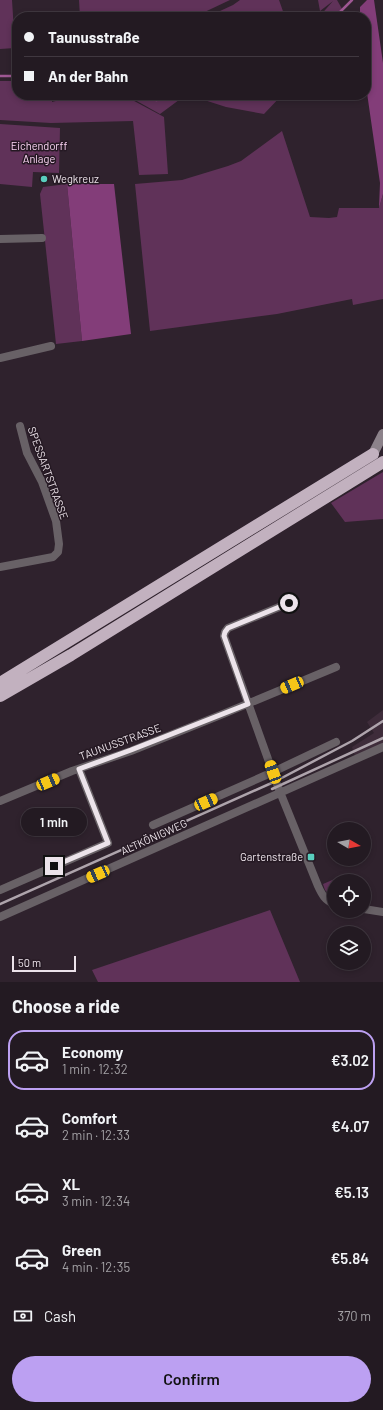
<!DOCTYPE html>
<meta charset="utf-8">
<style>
:root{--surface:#231a22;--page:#2f272f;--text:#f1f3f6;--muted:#a3a1a5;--line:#403840;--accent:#bca0f2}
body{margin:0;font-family:Barlow,sans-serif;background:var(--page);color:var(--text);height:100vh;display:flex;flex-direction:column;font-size:15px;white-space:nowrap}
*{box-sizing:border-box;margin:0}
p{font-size:13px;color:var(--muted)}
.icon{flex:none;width:22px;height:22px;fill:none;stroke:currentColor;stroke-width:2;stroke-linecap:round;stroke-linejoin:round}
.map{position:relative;height:982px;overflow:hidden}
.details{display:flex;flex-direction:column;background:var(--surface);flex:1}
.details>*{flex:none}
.top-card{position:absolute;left:12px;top:12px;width:359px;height:88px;border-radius:16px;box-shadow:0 2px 6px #0003,0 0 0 1px var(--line);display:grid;align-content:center;height:88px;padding:0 12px;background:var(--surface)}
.needle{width:26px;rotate:99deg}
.tools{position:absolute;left:327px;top:822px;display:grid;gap:8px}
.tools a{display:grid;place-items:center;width:44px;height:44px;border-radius:50%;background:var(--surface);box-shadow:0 2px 6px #0003,0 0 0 1px var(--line);font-size:20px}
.scale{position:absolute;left:12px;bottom:10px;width:64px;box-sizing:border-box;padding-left:4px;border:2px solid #ece3ea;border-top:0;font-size:11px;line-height:14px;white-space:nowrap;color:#ece3ea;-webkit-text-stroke:3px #251923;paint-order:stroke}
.end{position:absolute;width:18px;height:18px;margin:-9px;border:5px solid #ece3ea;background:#111;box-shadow:0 0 0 2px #111}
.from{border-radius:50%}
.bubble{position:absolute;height:28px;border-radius:14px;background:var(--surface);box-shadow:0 2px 6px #0003,0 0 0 1px var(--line);font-size:13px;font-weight:600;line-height:28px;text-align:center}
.car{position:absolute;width:12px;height:24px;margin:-12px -6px;border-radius:5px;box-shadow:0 0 3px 1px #0007;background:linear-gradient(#f5c518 24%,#345 0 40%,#f5c518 0 76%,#345 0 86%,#f5c518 0)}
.top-card b{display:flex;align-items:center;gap:14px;height:38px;font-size:15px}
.top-card b+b{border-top:1px solid var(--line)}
.top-card i{width:10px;height:10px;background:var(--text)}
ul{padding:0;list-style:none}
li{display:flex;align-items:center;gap:12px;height:60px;margin:0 8px 6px;padding:0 4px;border:2px solid transparent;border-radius:16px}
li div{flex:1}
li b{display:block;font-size:15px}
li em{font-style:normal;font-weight:600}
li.on{border-color:var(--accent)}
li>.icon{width:36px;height:36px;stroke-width:1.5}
h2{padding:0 12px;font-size:18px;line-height:48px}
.pay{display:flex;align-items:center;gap:10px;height:44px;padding:0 12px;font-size:15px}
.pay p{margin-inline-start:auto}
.button{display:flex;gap:8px;margin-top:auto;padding:8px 12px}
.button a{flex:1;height:46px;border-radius:24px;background:var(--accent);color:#111;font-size:16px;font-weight:600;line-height:46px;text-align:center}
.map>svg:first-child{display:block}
.built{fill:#3e2c3a}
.green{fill:#603259}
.forest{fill:#833d79}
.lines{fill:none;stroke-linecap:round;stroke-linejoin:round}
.stream{stroke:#9f5894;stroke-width:2.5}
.street{stroke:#686166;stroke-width:8}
.secondary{stroke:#8c828a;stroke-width:10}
.highway{stroke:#c2b1bf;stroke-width:12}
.rail{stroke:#aea4ac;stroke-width:2.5}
.route{stroke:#ece3ea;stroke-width:5}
.poi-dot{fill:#59cebe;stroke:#251923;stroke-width:1.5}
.labels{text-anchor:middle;stroke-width:3;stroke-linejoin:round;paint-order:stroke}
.park-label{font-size:11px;fill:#fcd4f4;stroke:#251923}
.poi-label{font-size:11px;fill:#ece3ea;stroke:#251923;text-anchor:start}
.street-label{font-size:11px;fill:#ece3ea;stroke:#251923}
</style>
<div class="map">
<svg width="383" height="982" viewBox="0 0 383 982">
<rect width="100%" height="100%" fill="#2f222d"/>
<path class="built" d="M383 710V743L355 756 352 747 374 733 367 722Z"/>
<path class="green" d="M0 0H12L15 48 0 49Z
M79 0H230L194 17H80Z
M240 0H279L285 17H207L233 5Z
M318 0H337L346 16 345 17H319L333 1 320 11Z
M0 81H17V95H52V102L78 95H123L164 117 168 174 139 175 133 121 51 123 0 120Z
M126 95H282L264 114 226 107 198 98 183 97 160 114Z
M0 124 60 128 59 173 33 172 32 187 0 184Z
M282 131 310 217 329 218 337 217 339 208H379L383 194V299L353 305 352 299 277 314 150 331 135 184 182 180 228 166 241 161Z
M67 184 82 341 56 344 40 194 43 187Z
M383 472V519L345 522 331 503Z
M337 878 338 881H334V899L325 890 323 884Z
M270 910 300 982H98L92 970Z"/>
<path class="forest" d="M367 0H374L383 63V194L379 208 380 183 366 86V60L368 50 366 42V17H360V7Z
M67 184H114L131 334 82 341Z"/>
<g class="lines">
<path class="stream" d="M335 17 352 0
M0 76H17
M146 95 156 100 170 98 172 95
M225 95C235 100 251 102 261 95"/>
<path class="street" d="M0 239 42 238
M0 358 51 346
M0 567 53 557 58 552 59 544 56 521 42 482 27 453 20 426
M289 603 228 628 225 632 224 636 278 787 318 886C322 895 325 900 334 904
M0 801 72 771 131 751 223 714 336 667
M153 825 273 772 336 742
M0 890 108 843 79 769
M364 909 383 912
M0 917 383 747"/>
<path class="secondary" d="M373 454 383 434"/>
<path class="highway" d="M0 683 373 454
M0 696 71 655 383 462"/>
<path class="rail" d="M272 789 383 738
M0 904 276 781 352 741 383 721"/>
</g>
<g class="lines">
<path class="route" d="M54 866 108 843 79 769 131 750 248 704 224 636 225 632 228 628 289 603"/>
</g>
<g class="poi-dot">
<circle cx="44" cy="179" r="4"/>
<rect x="307" y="853" width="8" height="8" rx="2"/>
</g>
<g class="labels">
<g class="park-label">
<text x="39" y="150">Eichendorff<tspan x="39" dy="13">Anlage</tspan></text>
</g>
<g class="poi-label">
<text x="52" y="183">Wegkreuz</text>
<text x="303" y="861" text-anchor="end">Gartenstraße</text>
</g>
<g class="street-label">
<text transform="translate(48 473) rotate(70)" y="4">SPESSARTSTRASSE</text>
<text transform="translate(120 742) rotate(-20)" y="4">TAUNUSSTRASSE</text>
<text transform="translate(154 837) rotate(-24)" y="4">ALTKÖNIGWEG</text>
</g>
</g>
</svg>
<div class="tools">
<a><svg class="needle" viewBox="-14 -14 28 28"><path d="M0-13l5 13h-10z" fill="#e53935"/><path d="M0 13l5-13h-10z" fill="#a3a1a5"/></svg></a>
<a><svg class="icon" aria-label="locate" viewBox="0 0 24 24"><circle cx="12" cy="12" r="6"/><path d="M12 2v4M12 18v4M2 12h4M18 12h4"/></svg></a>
<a><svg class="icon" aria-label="layers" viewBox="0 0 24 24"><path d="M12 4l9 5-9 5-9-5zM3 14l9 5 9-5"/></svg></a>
</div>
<div class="scale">50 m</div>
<i class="end from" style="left:289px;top:603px"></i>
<i class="end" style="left:54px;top:866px"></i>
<div class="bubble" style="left:21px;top:808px;width:66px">1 min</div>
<i class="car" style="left:292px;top:685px;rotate:247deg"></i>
<i class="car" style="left:273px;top:772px;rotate:340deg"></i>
<i class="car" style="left:48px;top:782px;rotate:67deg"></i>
<i class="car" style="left:206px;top:802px;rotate:66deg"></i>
<i class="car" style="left:98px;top:874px;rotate:246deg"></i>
<div class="top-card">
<b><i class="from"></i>Taunusstraße</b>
<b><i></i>An der Bahn</b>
</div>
</div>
<section class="details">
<h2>Choose a ride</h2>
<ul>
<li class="on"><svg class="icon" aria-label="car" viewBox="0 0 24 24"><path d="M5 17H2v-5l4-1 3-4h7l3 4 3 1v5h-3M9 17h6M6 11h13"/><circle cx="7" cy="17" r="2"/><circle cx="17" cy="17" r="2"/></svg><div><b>Economy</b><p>1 min · 12:32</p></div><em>€3.02</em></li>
<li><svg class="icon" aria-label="car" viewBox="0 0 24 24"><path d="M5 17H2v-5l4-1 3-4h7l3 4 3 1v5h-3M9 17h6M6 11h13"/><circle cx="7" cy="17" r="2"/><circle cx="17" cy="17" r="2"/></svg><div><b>Comfort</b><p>2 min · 12:33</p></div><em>€4.07</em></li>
<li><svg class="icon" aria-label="car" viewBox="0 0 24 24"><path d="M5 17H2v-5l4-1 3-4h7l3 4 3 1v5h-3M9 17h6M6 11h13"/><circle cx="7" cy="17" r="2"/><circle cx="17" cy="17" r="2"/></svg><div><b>XL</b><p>3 min · 12:34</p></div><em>€5.13</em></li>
<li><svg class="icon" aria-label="car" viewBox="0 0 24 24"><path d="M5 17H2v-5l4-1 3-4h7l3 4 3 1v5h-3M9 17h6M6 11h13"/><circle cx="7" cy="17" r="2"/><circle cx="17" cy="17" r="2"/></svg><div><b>Green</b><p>4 min · 12:35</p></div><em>€5.84</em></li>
</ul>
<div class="pay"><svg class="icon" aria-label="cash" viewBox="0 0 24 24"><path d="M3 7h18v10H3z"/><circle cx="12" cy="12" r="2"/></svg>Cash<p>370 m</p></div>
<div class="button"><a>Confirm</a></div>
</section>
